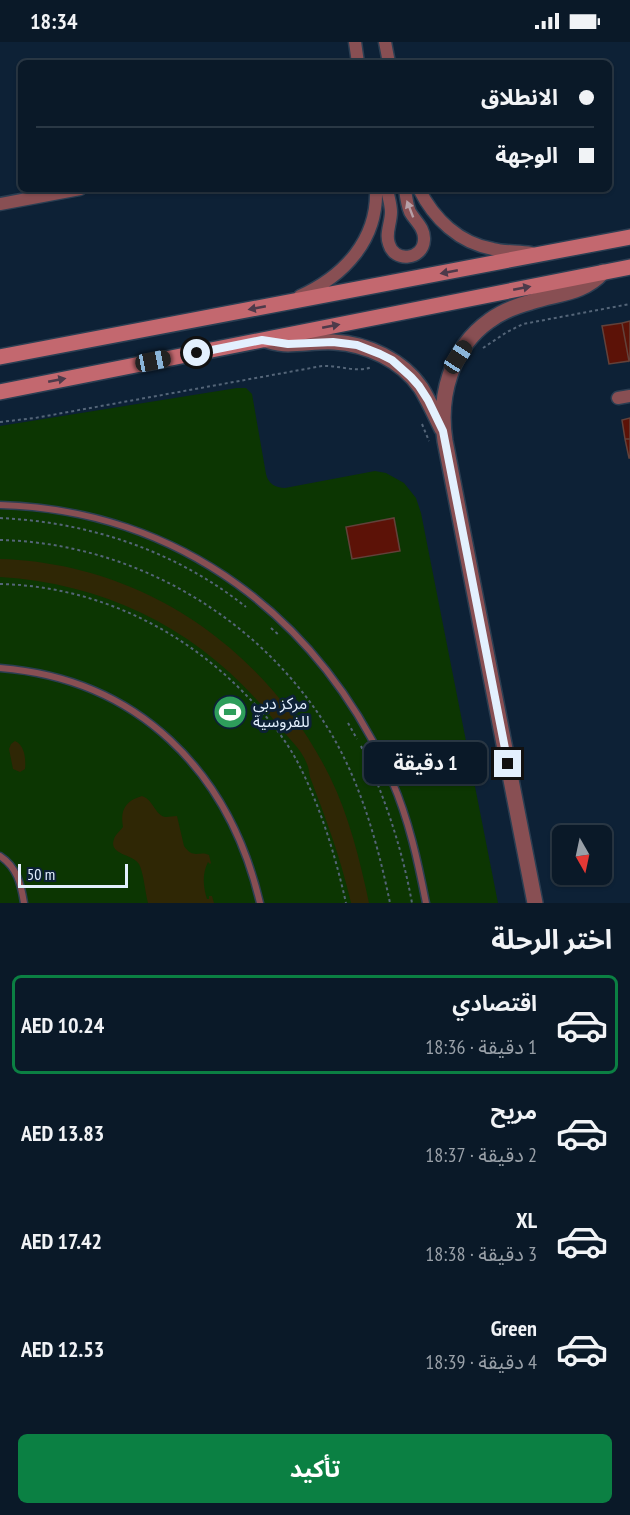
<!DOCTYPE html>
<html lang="ar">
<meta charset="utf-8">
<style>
:root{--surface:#0a1928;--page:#132230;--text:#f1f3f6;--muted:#99a0a8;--line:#2a3845;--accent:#0b8043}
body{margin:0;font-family:"PT Sans Narrow","Noto Sans Arabic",sans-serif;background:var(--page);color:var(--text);direction:rtl;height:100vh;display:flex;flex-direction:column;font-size:22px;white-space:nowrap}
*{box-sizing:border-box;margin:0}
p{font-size:20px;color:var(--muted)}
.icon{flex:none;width:33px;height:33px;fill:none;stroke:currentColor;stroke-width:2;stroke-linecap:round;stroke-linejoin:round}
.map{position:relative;height:861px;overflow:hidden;direction:ltr}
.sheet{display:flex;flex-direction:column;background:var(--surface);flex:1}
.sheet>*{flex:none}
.hud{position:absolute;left:18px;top:18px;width:594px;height:132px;border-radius:9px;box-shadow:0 2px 4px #0004,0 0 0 2px var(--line);direction:rtl;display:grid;align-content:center;height:132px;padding:0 18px;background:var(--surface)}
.needle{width:39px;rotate:171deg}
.buttons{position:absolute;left:552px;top:783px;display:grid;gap:12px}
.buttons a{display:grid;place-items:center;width:60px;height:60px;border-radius:9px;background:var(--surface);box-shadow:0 2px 4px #0004,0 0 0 2px var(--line);font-size:30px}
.scale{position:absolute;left:18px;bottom:15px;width:110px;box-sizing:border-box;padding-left:6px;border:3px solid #e3f0fe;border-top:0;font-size:16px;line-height:21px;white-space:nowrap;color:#e3f0fe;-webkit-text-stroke:4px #0d2136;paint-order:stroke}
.end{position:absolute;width:27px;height:27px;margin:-14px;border:8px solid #e3f0fe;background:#111;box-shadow:0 0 0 3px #111}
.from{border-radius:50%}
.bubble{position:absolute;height:42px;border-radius:9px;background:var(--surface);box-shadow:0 2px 4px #0004,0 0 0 2px var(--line);font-size:20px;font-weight:700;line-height:42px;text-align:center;direction:rtl}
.car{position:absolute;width:18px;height:36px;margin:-18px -9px;border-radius:8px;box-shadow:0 0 4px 2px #0007;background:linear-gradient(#222 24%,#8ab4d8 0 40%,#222 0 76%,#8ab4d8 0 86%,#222 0)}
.hud b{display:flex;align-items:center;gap:21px;height:57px;font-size:22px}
.hud b+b{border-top:2px solid var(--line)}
.hud i{width:15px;height:15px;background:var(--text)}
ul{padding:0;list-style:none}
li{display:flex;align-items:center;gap:18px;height:99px;margin:0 12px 9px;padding:0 6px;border:3px solid transparent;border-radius:9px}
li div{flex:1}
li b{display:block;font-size:22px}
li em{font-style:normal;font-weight:700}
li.current{border-color:var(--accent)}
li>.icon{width:54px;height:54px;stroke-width:1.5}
h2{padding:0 18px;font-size:27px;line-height:72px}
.cta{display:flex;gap:12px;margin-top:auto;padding:12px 18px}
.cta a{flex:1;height:69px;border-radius:9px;background:var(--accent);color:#fff;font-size:24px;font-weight:700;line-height:69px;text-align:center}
.status{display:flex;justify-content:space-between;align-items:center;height:42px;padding:0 30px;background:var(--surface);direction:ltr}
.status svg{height:16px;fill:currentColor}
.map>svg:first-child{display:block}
.green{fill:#0c3602}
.sand{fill:#2f2705}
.building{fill:#5c1207;stroke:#62413a;stroke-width:1.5}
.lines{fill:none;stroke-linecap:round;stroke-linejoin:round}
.service-casing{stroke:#2b3e52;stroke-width:9}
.minor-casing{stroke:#2b3e52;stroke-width:15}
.tertiary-casing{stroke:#2b3e52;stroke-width:18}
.secondary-casing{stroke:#2b3e52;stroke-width:18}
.path{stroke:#546578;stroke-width:2;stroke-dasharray:3 3;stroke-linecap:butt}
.service{stroke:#884f53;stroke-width:6}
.minor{stroke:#884f53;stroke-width:12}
.tertiary{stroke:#884f53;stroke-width:15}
.secondary{stroke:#c3686f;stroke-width:15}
.oneway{fill:#b6a0a8}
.oneway2{fill:#4d3a4a}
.route{stroke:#e3f0fe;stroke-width:8}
.labels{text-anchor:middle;stroke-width:6;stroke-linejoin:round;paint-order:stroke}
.poi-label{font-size:16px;fill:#e3f0fe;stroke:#0d2136;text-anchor:start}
</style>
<div class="status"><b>18:34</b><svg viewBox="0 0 49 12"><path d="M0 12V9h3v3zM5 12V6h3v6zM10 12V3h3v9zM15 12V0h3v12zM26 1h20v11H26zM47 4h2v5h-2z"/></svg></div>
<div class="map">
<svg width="630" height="861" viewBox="0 0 630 861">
<rect width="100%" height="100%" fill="#0d2136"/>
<path class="green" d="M237 346H246L252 352 266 432C268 441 275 446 285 446L375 429 386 431 404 441 416 456 421 471 498 861H0V384Z"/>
<path class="sand" d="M0 517C143 521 267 607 330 735 349 774 360 818 369 861H351C341 817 326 777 310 735 309 731 309 726 307 722 301 706 287 695 277 682 208 593 113 542 0 535Z
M15 699C25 703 26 718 25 727L20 730 13 727 9 707 11 702Z
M142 754C154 758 155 774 166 775 170 775 173 774 177 774L184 804C194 818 199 808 209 813L211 821 210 822 208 820C202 832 203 844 207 857H209V854H212L214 861H148C145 850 144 832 139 822 133 812 108 813 114 797 115 793 120 789 123 785 120 768 125 759 142 754Z"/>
<path class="building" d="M630 279V318L629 319 622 281Z
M622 281 629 319 609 322 602 284Z
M630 376V397H625L622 378Z
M625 397H630V416H629Z
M394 476 400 509 352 517 346 485Z"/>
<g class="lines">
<defs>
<path id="service" d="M0 463C179 468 322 577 392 739 409 778 418 820 426 861
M0 626C138 637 229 729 260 861
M0 814C17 825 21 842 24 861"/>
<path id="minor" d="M355 0 358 21
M385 0 389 21
M387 147C388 154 391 162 391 170 391 181 385 192 389 202 394 221 423 218 424 198 425 186 415 179 410 170 407 163 406 155 405 147
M419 147C434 177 459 201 493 207 505 210 518 209 531 211
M0 162 80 147
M300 254C344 234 378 198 376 147
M618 356 630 354"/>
<path id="tertiary" d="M266 298C273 300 281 302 288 302 304 302 319 299 334 300 367 302 402 318 421 346 429 359 435 373 442 387
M535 861 445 399C438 355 451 306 489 279 501 270 516 264 531 260 558 251 583 252 603 230"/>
<path id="secondary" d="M0 315 630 195
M0 350 630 225"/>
</defs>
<use href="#service" class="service-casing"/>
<use href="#minor" class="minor-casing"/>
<use href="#tertiary" class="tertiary-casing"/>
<use href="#secondary" class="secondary-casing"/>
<path class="path" d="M483 306 507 290 523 282 630 262
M0 380 35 376 322 324C339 323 355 331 372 325
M422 382 429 399
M0 476C89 480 176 509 246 565
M0 498C135 501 263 577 332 693 362 745 378 803 390 861
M0 542C94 544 182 586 247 654 266 673 284 695 297 719 320 763 335 812 346 861
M271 586 280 594
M348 681 357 697
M361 704C385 755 402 806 412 861"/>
<use href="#service" class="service"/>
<use href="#minor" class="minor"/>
<use href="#tertiary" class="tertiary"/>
<use href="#secondary" class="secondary"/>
</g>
<defs><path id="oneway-solid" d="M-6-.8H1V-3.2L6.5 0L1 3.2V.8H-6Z" transform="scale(1.5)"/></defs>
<use class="oneway" href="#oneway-solid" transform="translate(410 167) rotate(-111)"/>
<g class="oneway2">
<use href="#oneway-solid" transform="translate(449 230) rotate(169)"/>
<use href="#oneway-solid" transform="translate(522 246) rotate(-11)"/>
<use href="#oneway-solid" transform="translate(257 266) rotate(169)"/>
<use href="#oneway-solid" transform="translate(331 284) rotate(-11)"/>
<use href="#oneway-solid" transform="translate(57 338) rotate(-11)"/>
</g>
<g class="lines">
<path class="route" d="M197 311 262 298 288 302 333 300 357 303 380 312 392 318 411 335 419 344 428 358 443 389 508 722"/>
</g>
<defs>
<symbol id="stadium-disc" viewBox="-11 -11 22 22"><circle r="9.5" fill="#2e9e5b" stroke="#0d2136"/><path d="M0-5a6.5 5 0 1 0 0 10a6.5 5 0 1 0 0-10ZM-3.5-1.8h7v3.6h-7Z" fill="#fff"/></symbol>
</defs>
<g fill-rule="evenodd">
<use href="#stadium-disc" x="211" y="651" width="38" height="38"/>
</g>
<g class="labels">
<g class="poi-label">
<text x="253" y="667">مركز دبي<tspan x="253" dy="18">للفروسية</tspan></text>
</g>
</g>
</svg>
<div class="buttons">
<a><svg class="needle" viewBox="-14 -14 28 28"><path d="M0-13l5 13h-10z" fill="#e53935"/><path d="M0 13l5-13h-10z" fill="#99a0a8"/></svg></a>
</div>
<div class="scale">50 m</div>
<i class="end from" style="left:197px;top:311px"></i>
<i class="end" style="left:508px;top:722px"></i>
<div class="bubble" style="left:364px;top:700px;width:123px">1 دقيقة</div>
<i class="car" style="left:458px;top:315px;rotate:33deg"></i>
<i class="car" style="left:153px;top:319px;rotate:79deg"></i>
<div class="hud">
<b><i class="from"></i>الانطلاق</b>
<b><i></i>الوجهة</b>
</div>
</div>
<section class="sheet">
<h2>اختر الرحلة</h2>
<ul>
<li class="current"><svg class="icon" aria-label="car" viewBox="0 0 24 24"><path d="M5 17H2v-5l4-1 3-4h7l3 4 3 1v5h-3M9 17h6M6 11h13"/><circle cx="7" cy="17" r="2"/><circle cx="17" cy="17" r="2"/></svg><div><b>اقتصادي</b><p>1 دقيقة · 18:36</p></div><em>AED 10.24</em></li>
<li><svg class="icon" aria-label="car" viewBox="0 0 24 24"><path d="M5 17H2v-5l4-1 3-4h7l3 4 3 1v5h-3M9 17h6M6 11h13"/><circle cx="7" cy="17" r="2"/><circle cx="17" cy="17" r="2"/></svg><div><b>مريح</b><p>2 دقيقة · 18:37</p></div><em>AED 13.83</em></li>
<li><svg class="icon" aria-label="car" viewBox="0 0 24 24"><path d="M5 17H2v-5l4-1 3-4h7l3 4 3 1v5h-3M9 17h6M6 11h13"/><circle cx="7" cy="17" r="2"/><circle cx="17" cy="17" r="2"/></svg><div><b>XL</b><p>3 دقيقة · 18:38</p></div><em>AED 17.42</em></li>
<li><svg class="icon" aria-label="car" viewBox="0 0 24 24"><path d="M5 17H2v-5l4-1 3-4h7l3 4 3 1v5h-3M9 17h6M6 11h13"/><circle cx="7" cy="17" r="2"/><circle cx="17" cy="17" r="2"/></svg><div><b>Green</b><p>4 دقيقة · 18:39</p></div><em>AED 12.53</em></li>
</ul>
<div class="cta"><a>تأكيد</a></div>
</section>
